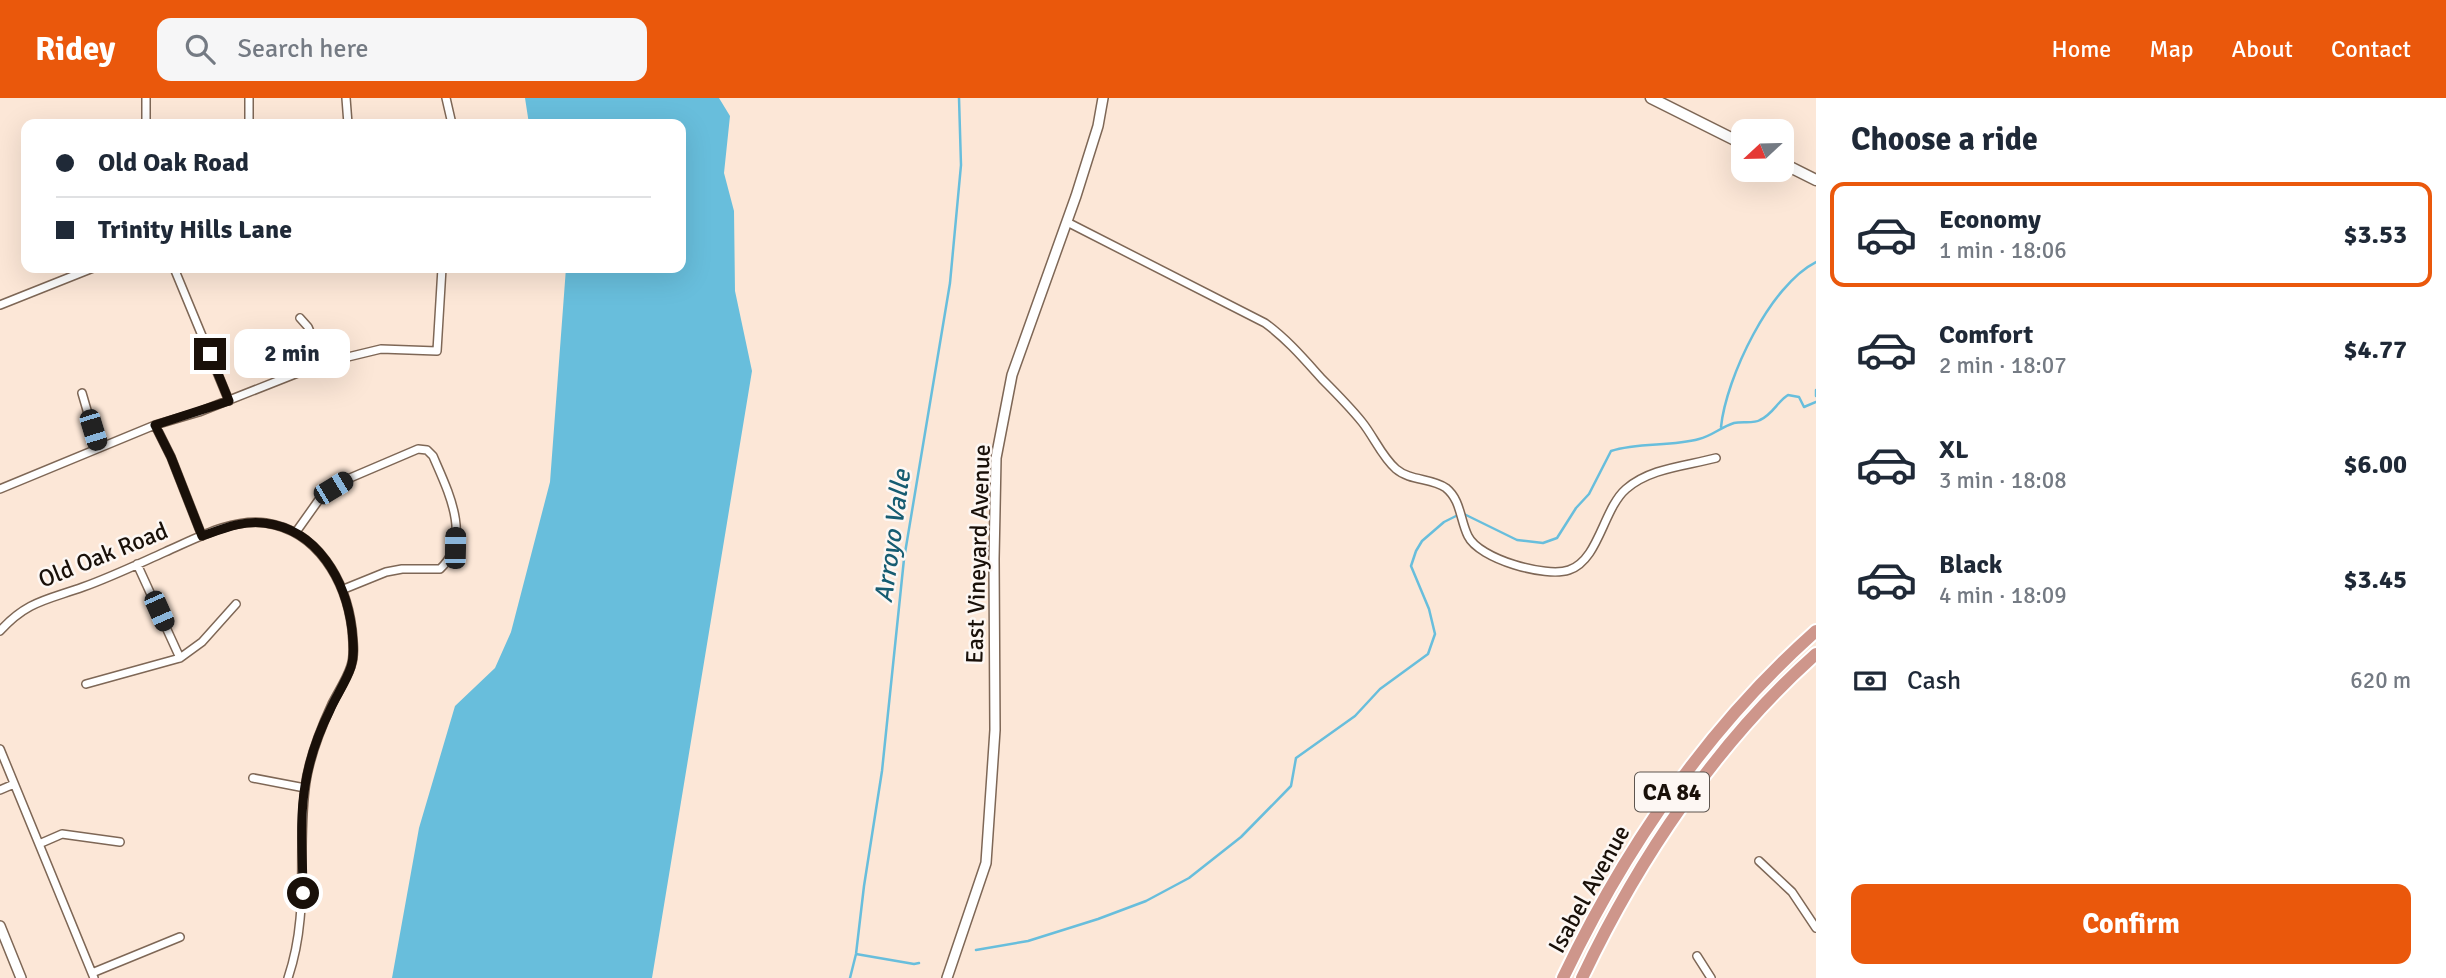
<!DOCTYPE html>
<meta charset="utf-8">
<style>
:root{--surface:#fff;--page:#f6f6f7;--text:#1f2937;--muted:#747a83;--line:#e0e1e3;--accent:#ea580c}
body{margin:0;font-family:Signika,sans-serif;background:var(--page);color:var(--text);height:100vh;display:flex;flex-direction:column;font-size:26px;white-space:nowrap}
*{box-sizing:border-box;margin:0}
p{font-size:23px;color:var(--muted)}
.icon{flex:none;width:38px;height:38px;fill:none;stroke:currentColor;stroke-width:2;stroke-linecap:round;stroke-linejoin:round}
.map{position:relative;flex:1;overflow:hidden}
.panel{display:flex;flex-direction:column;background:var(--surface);width:630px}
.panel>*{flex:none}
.top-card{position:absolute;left:21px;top:21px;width:665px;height:154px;border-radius:14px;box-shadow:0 7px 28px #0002;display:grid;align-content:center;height:154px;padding:0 35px;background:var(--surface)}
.needle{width:46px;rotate:248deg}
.tools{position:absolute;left:1731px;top:21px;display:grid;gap:14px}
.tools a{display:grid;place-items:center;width:63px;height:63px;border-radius:14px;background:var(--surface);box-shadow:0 7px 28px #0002;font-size:35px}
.end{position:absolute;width:32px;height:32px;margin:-16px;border:9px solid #191009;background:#fff;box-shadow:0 0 0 4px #fff}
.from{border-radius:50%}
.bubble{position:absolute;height:49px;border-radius:14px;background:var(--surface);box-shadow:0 7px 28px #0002;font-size:23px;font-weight:800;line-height:49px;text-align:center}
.car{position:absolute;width:21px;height:42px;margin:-21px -10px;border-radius:9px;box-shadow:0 0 5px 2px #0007;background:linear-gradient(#222 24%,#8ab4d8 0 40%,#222 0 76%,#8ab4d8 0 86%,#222 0)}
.top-card b{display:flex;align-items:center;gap:24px;height:66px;font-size:26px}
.top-card b+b{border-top:2px solid var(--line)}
.top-card i{width:18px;height:18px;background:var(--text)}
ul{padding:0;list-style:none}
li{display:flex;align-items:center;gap:21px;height:105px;margin:0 14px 10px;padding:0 21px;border:4px solid transparent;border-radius:14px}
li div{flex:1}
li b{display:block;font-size:26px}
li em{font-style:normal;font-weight:800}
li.active{border-color:var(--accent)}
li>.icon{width:63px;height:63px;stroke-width:1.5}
h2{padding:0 35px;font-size:32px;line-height:84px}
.pay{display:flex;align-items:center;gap:18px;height:77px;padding:0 35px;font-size:26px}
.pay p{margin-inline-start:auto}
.button{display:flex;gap:14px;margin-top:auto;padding:14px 35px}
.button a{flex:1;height:80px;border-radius:14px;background:var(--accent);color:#fff;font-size:28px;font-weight:800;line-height:80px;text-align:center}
header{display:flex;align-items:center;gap:42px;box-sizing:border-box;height:98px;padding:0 35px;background:var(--accent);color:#fff}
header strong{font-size:33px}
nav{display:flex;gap:38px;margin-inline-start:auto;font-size:24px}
.search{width:490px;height:63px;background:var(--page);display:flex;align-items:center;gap:18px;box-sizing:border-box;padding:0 24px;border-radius:14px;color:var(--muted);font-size:26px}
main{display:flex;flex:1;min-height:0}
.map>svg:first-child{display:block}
.water{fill:#68bedc}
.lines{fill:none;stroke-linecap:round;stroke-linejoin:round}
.stream{stroke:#68bedc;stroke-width:2.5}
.minor-casing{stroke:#7e6756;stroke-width:10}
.tertiary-casing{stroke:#7e6756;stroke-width:12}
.secondary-casing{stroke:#7e6756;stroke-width:13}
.trunk-casing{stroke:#fff;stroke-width:16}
.minor{stroke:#fff;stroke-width:7}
.tertiary{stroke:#fff;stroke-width:9}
.secondary{stroke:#fff;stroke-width:10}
.trunk{stroke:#ce968b;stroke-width:12}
.route{stroke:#191009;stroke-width:9}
.labels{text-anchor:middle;stroke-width:5;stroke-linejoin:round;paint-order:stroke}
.shield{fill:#fdf7f3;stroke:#5d554f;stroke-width:2}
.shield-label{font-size:23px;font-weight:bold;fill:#191009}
.street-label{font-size:24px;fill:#191009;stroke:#fdf7f3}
.water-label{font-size:26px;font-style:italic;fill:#165c71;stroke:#fdf7f3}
</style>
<header>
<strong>Ridey</strong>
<div class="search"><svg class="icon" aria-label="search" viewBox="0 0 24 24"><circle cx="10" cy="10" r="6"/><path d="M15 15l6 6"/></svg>Search here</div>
<nav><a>Home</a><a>Map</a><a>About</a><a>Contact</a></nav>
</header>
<main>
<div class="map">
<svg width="1816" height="880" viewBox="0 0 1816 880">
<rect width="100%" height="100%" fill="#fce7d7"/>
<path class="water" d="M525 0H719L730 18 724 75 734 113 735 193 752 273 652 880H392L419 730 455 608 495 570 511 534 550 384 566 170H681V26H529Z"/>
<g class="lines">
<path class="stream" d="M1816 292V298
M1721 329C1726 280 1770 187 1816 164
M1464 416 1517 442 1543 445 1557 440 1576 410 1589 396 1611 353C1639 344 1670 349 1699 341 1712 338 1721 329 1734 325 1742 323 1754 326 1760 322 1773 316 1777 304 1788 297L1799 299 1804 309 1816 304
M976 852 1028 843 1098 821 1146 803 1189 780 1241 739 1291 688 1296 660 1355 618 1380 591 1428 556 1435 536 1429 511 1411 468 1416 453 1422 443 1444 424 1456 418
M856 856 914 866 919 865
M850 880 856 856 864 788 882 673 904 461 950 185 961 67 959 0"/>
<defs>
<path id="minor" d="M146 0V26
M249 0V26
M346 0 348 26
M446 0 452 26
M1067 124 1265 225C1287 241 1304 261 1322 281 1336 295 1350 309 1362 324 1374 339 1382 359 1396 371 1410 383 1432 380 1446 390 1461 402 1460 422 1468 438 1479 461 1546 480 1569 472 1599 462 1603 411 1626 391 1650 370 1686 368 1716 360
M174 170 229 303
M0 207 93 170
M300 220 308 229 323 265
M82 295 98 350
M155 327 171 359 202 438
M0 391 155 327 199 314 323 265 381 251 437 253 442 170
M296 434 323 396 350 380 418 351 427 352 433 358C448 393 473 441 440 471H402L386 474 344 491
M137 466 180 560
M0 533C27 503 47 502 83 489 111 479 138 466 165 454 195 441 232 420 266 425 318 433 346 483 352 531 353 543 355 557 351 568 347 581 338 594 332 606 320 632 308 662 305 691 297 757 310 815 288 880
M86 586 180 560 202 544 236 506
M0 651 94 880
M253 680 305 690
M0 692 14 686
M39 746 62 736 120 744
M1759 763 1792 794 1816 830
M1697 858 1711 880
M92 875 180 839"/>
<path id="tertiary" d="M0 828 21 880
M947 880 986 765 995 632 994 461 996 360 1012 277 1076 98 1098 28 1103 0"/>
<path id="secondary" d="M1651 0 1743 46
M1782 65 1816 82"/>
<path id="trunk" d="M1563 880C1625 750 1708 629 1816 533
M1582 880C1639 760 1717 644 1816 556"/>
</defs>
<use href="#minor" class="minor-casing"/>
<use href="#tertiary" class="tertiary-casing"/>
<use href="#secondary" class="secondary-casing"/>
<use href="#trunk" class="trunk-casing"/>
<use href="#minor" class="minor"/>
<use href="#tertiary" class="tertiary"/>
<use href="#secondary" class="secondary"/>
<use href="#trunk" class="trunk"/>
</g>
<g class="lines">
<path class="route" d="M210 256 229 303 155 327 171 359 202 438C222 431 243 422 264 425 318 431 346 483 352 532 353 544 355 557 351 569 346 584 336 598 330 612 318 636 309 662 305 688 299 723 303 761 303 795"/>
</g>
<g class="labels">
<rect class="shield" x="1635" y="674.5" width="74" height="39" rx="5"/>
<g class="shield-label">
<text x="1672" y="702">CA 84</text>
</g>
<g class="street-label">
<text transform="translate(978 456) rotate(-88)" y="8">East Vineyard Avenue</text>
<text transform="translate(103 457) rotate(-22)" y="8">Old Oak Road</text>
<text transform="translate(1589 791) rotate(-61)" y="8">Isabel Avenue</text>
</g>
<g class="water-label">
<text transform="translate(892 438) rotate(-82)" y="9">Arroyo Valle</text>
</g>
</g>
</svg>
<div class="tools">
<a><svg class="needle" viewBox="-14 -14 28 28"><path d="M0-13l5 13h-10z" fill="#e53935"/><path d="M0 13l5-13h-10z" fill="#747a83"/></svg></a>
</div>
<i class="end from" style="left:303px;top:795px"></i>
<i class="end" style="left:210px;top:256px"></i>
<div class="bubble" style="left:234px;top:231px;width:116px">2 min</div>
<i class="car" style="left:93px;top:332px;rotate:163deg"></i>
<i class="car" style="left:333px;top:390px;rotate:59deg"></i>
<i class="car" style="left:455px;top:450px;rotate:1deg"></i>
<i class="car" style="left:159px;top:513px;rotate:156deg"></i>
<div class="top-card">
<b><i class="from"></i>Old Oak Road</b>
<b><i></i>Trinity Hills Lane</b>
</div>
</div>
<section class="panel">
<h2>Choose a ride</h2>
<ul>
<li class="active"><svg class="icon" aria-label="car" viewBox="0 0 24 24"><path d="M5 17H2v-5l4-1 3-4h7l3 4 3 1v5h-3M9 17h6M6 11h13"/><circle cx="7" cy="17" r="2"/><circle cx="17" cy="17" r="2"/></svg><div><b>Economy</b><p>1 min · 18:06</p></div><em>$3.53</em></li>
<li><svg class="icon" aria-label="car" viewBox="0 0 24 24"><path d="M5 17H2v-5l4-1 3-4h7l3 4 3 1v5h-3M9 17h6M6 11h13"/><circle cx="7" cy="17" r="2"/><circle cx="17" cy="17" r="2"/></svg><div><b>Comfort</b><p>2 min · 18:07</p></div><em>$4.77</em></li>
<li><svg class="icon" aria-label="car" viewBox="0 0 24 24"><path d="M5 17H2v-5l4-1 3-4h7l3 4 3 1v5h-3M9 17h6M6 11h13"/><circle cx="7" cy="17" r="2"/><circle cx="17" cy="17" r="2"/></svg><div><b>XL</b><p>3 min · 18:08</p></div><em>$6.00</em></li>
<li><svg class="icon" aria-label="car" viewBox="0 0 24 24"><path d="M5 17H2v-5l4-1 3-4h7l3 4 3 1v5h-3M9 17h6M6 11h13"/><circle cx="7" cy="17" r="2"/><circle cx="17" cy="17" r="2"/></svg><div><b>Black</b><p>4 min · 18:09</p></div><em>$3.45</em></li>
</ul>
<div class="pay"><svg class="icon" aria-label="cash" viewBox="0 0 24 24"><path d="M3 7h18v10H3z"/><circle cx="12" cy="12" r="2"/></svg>Cash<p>620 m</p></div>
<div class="button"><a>Confirm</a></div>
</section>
</main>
